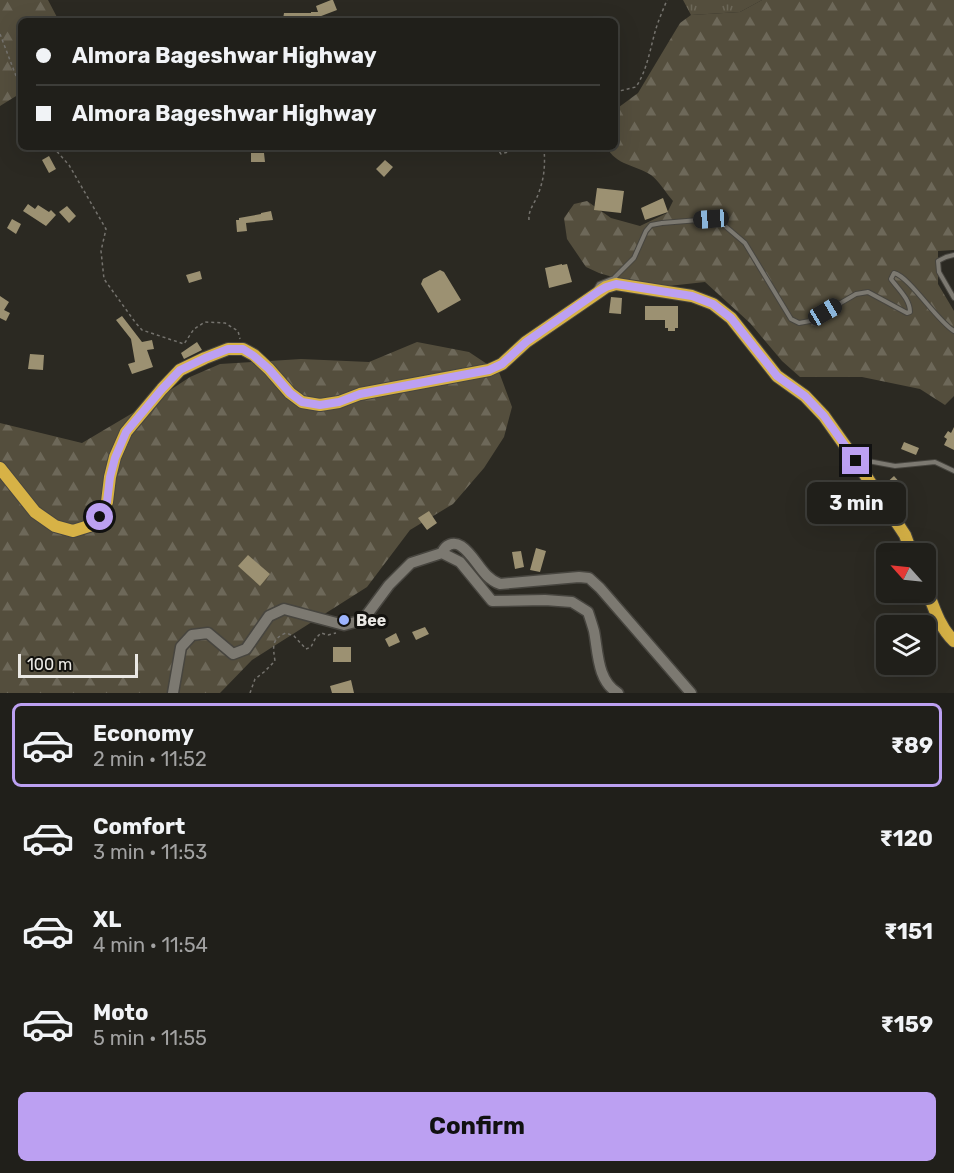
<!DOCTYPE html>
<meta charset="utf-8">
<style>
:root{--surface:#201f1a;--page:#2d2c27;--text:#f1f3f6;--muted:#a2a2a2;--line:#3d3d39;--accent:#bca0f2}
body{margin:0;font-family:Rubik,sans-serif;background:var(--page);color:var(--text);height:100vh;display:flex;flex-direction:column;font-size:22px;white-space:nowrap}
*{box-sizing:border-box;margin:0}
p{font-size:20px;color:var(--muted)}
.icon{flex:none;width:33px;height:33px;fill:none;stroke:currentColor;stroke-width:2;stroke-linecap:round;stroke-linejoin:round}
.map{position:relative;height:693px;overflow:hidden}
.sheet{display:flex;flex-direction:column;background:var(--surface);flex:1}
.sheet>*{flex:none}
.banner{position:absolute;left:18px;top:18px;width:600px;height:132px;border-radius:9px;box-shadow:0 6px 24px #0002,0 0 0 2px var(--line);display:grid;align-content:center;height:132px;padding:0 18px;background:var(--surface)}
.needle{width:39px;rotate:297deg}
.controls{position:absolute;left:876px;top:543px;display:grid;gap:12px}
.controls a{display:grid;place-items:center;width:60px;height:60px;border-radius:9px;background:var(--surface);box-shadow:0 6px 24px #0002,0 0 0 2px var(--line);font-size:30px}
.scale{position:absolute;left:18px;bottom:15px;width:120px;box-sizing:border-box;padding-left:6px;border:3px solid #eae8e4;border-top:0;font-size:16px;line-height:21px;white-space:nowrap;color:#eae8e4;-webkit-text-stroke:4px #13120e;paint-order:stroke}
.end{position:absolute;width:27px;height:27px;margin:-14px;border:8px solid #bca0f2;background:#111;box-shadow:0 0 0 3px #111}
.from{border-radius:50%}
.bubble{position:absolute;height:42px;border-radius:9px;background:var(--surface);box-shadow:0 6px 24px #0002,0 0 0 2px var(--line);font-size:20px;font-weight:700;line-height:42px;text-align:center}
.car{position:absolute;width:18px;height:36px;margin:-18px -9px;border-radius:8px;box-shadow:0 0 4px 2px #0007;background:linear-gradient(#222 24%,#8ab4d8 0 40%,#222 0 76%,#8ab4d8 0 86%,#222 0)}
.banner b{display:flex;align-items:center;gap:21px;height:57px;font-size:22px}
.banner b+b{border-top:2px solid var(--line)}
.banner i{width:15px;height:15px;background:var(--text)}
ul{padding:10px 0 0;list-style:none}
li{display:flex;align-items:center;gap:18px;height:84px;margin:0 12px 9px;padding:0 6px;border:3px solid transparent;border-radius:9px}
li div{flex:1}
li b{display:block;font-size:22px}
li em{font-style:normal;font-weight:700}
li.on{border-color:var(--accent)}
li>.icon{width:54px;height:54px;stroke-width:1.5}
.button{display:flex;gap:12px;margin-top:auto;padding:12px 18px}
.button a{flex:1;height:69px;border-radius:9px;background:var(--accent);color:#111;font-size:24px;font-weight:700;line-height:69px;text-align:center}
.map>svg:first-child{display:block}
.grass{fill:url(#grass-tufts)}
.forest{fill:url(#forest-firs)}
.building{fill:#9c9172}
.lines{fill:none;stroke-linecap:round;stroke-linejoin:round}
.lane-casing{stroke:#47453f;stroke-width:6}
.secondary-casing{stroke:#47453f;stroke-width:13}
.highway-casing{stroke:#47453f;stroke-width:14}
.path{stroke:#75736e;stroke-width:1.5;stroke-dasharray:3 3;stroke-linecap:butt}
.lane{stroke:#7c7971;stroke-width:4}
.secondary{stroke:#7c7971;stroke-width:10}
.highway{stroke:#d7b246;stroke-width:12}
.route{stroke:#bca0f2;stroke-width:8}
.poi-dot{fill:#9db4fd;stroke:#13120e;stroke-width:2}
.labels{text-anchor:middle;stroke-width:6;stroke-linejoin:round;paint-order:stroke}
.poi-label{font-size:16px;font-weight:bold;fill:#eae8e4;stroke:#13120e;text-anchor:start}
</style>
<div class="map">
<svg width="954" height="693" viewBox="0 0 954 693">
<defs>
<pattern id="grass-tufts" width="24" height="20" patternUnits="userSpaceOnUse" patternTransform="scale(1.5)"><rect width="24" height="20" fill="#544e3d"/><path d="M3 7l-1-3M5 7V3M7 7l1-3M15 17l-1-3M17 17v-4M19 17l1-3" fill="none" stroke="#6d6859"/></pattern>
<pattern id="forest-firs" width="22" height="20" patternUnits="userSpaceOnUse" patternTransform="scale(1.5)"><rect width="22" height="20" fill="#544e3d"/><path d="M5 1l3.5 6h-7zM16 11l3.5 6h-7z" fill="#6d6859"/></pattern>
</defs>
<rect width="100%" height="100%" fill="#2b2922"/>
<path class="grass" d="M683 0H762L740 12 691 15Z"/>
<path class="forest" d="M0 0H48L59 21H21V93L0 106Z
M762 0H954V250L938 251V284L954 311V396L945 405 920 389 862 377H800L782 361 750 323 705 282 650 288 599 273 586 267 567 239 564 218 574 204 587 201 611 218 640 226 667 213 673 201C666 193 659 181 651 175 636 165 615 165 607 147H615V110L638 93 680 23 691 15 740 12Z
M417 342 469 352 499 372 512 407 504 437 484 468 453 504 410 530 367 587 252 660 220 693H0V423L82 443 158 398 190 377 220 364 301 359 369 362Z"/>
<path class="building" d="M331 0H333L337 10 316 18 317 20 283 19 284 13H311V12H318L316 6Z
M251 153H264L265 162H251Z
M49 156 56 169 49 173 42 160Z
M385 160 393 167 384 177 376 169Z
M597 188 624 191 621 213 594 210Z
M663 198 668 212 645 220 641 208Z
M28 204 35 209 38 205 49 212 51 210 56 215 46 226 23 211Z
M67 206 76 216 69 223 59 212Z
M271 211 273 220 246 223 247 231 237 232 236 220H239V218L261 214V213Z
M12 219 21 224 16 234 7 228Z
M562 264V265L567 264 572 282 549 288 545 268Z
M440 270 444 272 461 300 438 313 421 284 423 279Z
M200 271 202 279 189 283 186 275Z
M0 296 9 302 4 310 10 313 6 321 0 318Z
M611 297 622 298 621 314 609 313Z
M645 306H678V328H675V331H668V328H665V320H645Z
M122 316 142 342 152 340 154 349 147 350 153 367 132 374 128 364 135 362 131 339 116 320Z
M197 342 202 350 184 359 181 353Z
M30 354 44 355 43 370 28 369Z
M954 427V450L944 445 947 439 944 437 948 431 951 433Z
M904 442 919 448 916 455 901 449Z
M894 476 902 485 889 497 883 486Z
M429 511 437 523 427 530 418 518Z
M536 548 546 551 540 572 530 570Z
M521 551 524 567 515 569 512 552Z
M248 555 270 574 260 586 238 566Z
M425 627 429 634 416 640 412 632Z
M396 633 400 642 389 647 385 639Z
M333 647H351V662H333Z
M351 680 354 693H332L330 686Z"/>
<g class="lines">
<defs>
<path id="lane" d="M954 255 946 257 938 261 939 272 954 298
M596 289 599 284 614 278 634 258 646 231 651 225 662 223 711 219 718 220 745 243 791 319 799 323 810 321 856 294 868 292 907 313 910 312C910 299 898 289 891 279L894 273C910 277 936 320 954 331
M860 461H868L895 466 935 462 954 471"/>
<path id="secondary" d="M442 553 460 562 492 601 545 600 572 602 588 612C590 618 592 624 594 631 598 651 597 681 618 693
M173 693 181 647 192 635 208 633 233 654 246 649 269 616 284 609 344 625 363 620 389 585 411 563 442 553C445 545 453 541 461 546 476 556 482 578 500 584L579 577 589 578 600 588 691 693"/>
<path id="highway" d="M0 468 35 512 55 526 73 531 89 526 100 517 107 502 110 477 115 457 126 432 162 389 180 370 205 358 228 349H243L254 355 269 369 290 393 302 402 320 405 339 402 360 394 489 370 502 364 526 342 599 292 606 287 616 284 692 296 713 304 731 318 777 376 805 396 824 416 856 461 905 535 912 554
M926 587C933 605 939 627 954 641"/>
</defs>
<use href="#lane" class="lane-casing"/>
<use href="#secondary" class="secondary-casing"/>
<use href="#highway" class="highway-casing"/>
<path class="path" d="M0 34 21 89
M615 92 636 87C647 70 650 50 655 32 658 21 663 10 667 0
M53 147 69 165 106 229 101 251 104 279 135 322 142 330 184 344 194 329 205 322 225 323 238 331 240 339
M496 147 501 154 511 151 517 147
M529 220C528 209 536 202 539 192 545 175 545 164 544 147
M250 693 255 679 264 672 275 661C273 647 271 639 286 633L294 636 306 649 311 647 315 639 321 633 328 635 336 633"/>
<use href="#lane" class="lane"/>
<use href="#secondary" class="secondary"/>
<use href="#highway" class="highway"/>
</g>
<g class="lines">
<path class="route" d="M100 517 107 502 110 477 115 458 126 432 162 389 180 370 205 358 228 349H243L254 356 269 369 290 393 302 402 320 405 339 402 360 394 489 370 502 364 526 342 599 291 606 287 616 284 692 296 713 304 731 318 777 376 805 396 824 416 856 461"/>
</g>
<circle class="poi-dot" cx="344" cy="620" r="6"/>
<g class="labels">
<g class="poi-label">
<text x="356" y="626">Bee</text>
</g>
</g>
</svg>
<div class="controls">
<a><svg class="needle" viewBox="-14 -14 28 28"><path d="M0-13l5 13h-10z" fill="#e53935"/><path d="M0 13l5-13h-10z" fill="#a2a2a2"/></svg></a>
<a><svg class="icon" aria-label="layers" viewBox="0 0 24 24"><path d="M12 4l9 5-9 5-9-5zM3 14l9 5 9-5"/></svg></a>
</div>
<div class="scale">100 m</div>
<i class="end from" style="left:100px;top:517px"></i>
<i class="end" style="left:856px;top:461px"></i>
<div class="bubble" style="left:807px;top:482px;width:99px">3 min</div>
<i class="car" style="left:711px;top:219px;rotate:266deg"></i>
<i class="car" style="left:825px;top:312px;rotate:60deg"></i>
<div class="banner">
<b><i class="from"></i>Almora Bageshwar Highway</b>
<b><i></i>Almora Bageshwar Highway</b>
</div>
</div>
<section class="sheet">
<ul>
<li class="on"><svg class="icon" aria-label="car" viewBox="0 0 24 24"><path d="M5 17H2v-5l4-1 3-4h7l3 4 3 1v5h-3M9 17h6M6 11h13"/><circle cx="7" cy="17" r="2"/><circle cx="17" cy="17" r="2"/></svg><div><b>Economy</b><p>2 min · 11:52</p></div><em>₹89</em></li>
<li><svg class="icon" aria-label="car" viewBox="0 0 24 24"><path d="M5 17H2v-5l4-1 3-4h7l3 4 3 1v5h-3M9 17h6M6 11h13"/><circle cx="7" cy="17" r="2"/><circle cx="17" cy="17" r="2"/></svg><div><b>Comfort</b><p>3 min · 11:53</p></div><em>₹120</em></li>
<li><svg class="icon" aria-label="car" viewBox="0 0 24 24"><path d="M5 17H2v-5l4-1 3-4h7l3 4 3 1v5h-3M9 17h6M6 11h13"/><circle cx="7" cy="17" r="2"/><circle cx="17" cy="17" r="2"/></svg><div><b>XL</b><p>4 min · 11:54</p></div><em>₹151</em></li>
<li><svg class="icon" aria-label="car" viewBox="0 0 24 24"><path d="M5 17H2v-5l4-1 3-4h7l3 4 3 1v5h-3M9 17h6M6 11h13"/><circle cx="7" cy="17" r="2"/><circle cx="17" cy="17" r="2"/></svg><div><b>Moto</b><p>5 min · 11:55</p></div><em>₹159</em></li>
</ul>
<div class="button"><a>Confirm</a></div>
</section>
